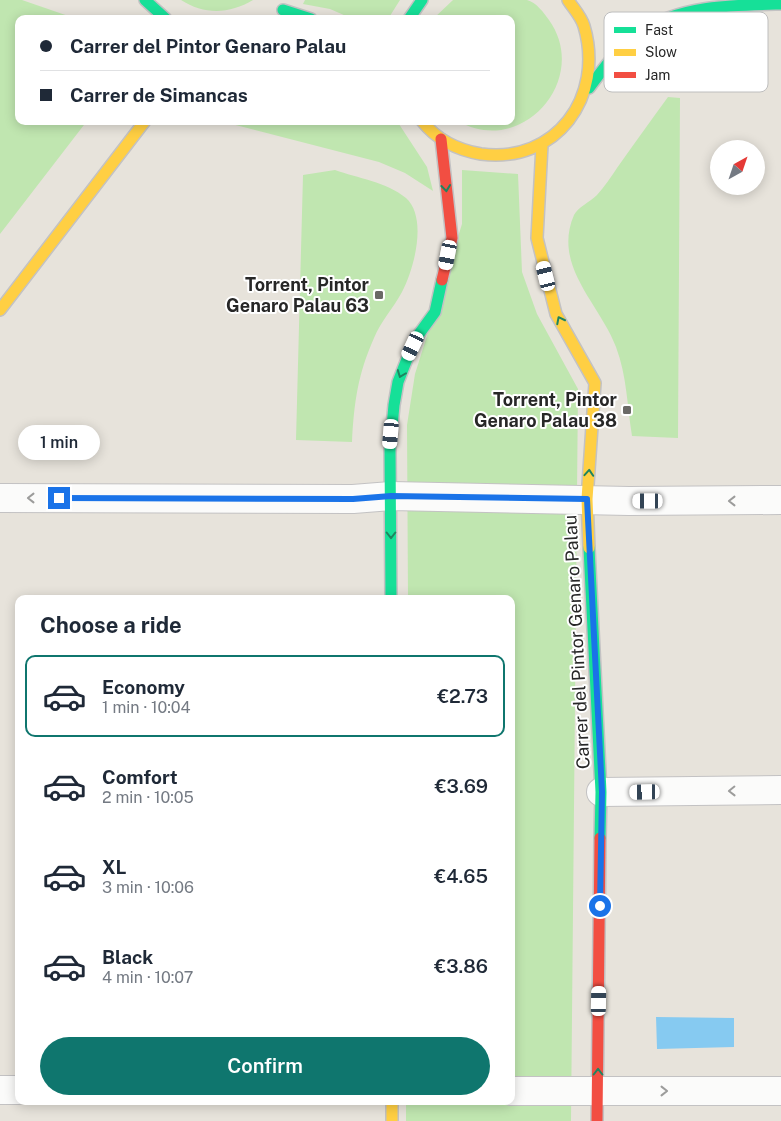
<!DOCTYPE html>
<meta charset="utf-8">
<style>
:root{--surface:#fff;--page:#f2f2f3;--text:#1f2937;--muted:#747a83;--line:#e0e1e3;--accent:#0f766e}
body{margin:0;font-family:"Public Sans",sans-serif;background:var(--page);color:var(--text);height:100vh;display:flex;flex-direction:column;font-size:19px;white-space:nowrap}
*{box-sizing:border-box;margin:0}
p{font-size:16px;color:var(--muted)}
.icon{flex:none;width:28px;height:28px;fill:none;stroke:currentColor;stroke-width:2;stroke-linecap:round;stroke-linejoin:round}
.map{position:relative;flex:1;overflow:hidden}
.details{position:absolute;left:15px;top:595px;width:500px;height:510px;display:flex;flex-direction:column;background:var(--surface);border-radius:10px;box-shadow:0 2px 12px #0003}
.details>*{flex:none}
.top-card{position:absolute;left:15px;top:15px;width:500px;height:110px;border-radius:10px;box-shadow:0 2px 12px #0003;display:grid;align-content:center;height:110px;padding:0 25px;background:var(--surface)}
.needle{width:32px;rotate:40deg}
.fabs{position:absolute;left:710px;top:140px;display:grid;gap:10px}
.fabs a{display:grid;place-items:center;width:55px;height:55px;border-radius:50%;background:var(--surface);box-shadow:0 2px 12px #0003;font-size:25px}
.end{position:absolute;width:22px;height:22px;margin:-11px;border:6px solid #1a73e8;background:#fff;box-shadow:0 0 0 2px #fff}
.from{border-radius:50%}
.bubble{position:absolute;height:35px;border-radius:18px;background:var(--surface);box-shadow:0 2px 12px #0003;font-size:16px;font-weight:600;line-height:35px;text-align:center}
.car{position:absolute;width:15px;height:30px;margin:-15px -8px;border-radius:6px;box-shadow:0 0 4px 1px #0007;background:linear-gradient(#fff 24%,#345 0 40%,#fff 0 76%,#345 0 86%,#fff 0)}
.top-card b{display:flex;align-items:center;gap:18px;height:48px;font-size:19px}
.top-card b+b{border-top:1px solid var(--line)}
.top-card i{width:12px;height:12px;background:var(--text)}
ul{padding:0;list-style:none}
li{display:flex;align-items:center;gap:15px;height:82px;margin:0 10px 8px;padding:0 15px;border:2px solid transparent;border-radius:10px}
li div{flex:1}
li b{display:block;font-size:19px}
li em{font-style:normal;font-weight:600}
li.current{border-color:var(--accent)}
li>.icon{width:45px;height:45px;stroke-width:1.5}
h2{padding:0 25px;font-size:22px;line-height:60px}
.primary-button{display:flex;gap:10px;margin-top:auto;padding:10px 25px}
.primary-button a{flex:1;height:58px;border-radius:30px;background:var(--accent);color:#fff;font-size:20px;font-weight:600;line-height:58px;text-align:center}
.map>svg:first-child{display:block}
.green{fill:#c0e6b0}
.water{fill:#86caf1}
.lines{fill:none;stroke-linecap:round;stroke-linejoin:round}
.street-casing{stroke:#c3c2c3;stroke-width:30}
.fast-casing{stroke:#c3c2c3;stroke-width:14}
.slow-casing{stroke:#c3c2c3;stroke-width:14}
.jam-casing{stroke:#c3c2c3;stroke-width:14}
.street{stroke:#fbfbfa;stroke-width:28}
.fast{stroke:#16e098;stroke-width:11}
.slow{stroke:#ffcf43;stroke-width:11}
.jam{stroke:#f24e42;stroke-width:11}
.oneway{stroke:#1e8460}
.oneway2{stroke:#9c9c9b}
.route{stroke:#1a73e8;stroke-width:6}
.poi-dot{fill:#6a6966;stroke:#fff;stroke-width:2}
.labels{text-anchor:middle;stroke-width:4;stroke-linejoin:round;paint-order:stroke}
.poi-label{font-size:18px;font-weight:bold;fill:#272727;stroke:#fff;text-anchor:end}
.street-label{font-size:18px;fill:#272727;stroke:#fff}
.key{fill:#fff;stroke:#bebebe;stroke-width:1}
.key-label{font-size:14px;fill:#272727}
</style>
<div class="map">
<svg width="781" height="1121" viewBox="0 0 781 1121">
<rect width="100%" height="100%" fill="#e7e3db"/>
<path class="green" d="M0 0H22L77 19H19V121H87L0 234Z
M181 0H253C230 14 204 15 181 0Z
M305 0H400L388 19H353L330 9 303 4Z
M453 0C471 0 511 0 527 0 536 2 544 13 549 20 591 79 522 158 458 121H511V19H433Z
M668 97 680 98 678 438 632 436C627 406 627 376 616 347 600 304 552 266 574 215 578 207 590 202 597 195 604 187 611 177 617 168 634 144 651 120 668 97Z
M220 121H397L427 167 433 191 405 173 379 162Z
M335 170C357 178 387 182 406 198 428 218 414 269 402 292 394 307 381 321 374 338 358 374 354 402 352 442L296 440 303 175Z
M462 170 518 174 522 272 537 314 578 389 571 1121H406V1101H511V599H408L407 425 415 374 462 224Z"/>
<path class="water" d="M656 1017 734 1018V1047L657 1049Z"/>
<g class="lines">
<defs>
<path id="street" d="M0 498 353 499 391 496 629 501 781 500
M601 792 781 790
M0 1090H19
M511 1091H781"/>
<path id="fast" d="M145 0 166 19
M283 10 311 19
M409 19 422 0
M589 88C604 68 619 46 640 32 681 5 734 5 781 4
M589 548 601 792 600 838
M391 599 390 448 394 405 398 382 407 359 419 334 435 312 442 280"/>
<path id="slow" d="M422 121C437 140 457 150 481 154 556 164 605 97 584 26 581 16 573 8 568 0
M542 145 537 238 556 314 595 383 587 499 589 548
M0 310 145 121
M392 1101V1121"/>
<path id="jam" d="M441 139 452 238 442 280
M597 1121 600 838"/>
</defs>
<use href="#street" class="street-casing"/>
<use href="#fast" class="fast-casing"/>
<use href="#slow" class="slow-casing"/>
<use href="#jam" class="jam-casing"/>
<use href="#street" class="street"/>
<use href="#fast" class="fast"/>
<use href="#slow" class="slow"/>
<use href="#jam" class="jam"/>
</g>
<defs><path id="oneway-chevron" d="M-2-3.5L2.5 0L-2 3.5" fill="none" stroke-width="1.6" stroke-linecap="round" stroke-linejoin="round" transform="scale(1.25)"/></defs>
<g class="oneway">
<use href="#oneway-chevron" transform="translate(446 188) rotate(84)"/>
<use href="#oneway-chevron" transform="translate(560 320) rotate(-117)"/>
<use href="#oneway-chevron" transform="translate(401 374) rotate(111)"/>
<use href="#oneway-chevron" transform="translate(589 473) rotate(-86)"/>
<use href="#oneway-chevron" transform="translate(391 535) rotate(90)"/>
<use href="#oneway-chevron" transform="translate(598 1072) rotate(-90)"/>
</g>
<g class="oneway2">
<use href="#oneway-chevron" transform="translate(31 498) rotate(-180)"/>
<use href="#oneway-chevron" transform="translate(732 501) rotate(180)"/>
<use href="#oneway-chevron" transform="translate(732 791) rotate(179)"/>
<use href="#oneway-chevron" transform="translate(664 1091)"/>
</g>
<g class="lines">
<path class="route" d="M59 498 353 499 391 496 587 499 602 792 600 906"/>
</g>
<g class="poi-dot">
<rect x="374" y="290" width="10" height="10" rx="2.5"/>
<rect x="622" y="405" width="10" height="10" rx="2.5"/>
</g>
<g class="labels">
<g class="poi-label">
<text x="369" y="291">Torrent, Pintor<tspan x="369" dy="21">Genaro Palau 63</tspan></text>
<text x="617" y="406">Torrent, Pintor<tspan x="617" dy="21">Genaro Palau 38</tspan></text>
</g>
<g class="street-label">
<text transform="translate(577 642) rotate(-93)" y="6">Carrer del Pintor Genaro Palau</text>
</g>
</g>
<rect x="604" y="12" width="164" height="80" rx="8" class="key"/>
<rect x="614" y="27" width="22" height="6" fill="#16e098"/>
<rect x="614" y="49" width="22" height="7" fill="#ffcf43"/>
<rect x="614" y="72" width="22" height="6" fill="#f24e42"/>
<g class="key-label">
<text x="645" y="35">Fast</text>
<text x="645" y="57">Slow</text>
<text x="645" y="80">Jam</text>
</g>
</svg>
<div class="fabs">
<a><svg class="needle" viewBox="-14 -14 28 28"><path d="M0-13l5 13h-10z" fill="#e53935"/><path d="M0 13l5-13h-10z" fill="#747a83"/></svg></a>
</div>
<i class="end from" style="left:600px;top:906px"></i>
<i class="end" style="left:59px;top:498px"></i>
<div class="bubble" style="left:18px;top:425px;width:82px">1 min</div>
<i class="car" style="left:448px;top:255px;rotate:191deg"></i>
<i class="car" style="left:546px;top:276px;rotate:346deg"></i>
<i class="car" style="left:413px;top:346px;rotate:205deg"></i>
<i class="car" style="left:391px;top:434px;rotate:185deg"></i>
<i class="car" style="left:648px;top:501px;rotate:270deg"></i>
<i class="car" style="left:645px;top:792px;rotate:269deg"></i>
<i class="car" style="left:599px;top:1001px;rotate:1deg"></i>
<div class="top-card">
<b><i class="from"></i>Carrer del Pintor Genaro Palau</b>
<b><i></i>Carrer de Simancas</b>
</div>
<section class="details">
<h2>Choose a ride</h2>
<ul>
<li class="current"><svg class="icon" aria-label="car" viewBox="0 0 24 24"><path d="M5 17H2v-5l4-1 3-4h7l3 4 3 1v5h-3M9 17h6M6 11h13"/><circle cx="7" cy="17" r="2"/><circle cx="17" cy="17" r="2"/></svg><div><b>Economy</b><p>1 min · 10:04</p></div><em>€2.73</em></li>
<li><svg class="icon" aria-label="car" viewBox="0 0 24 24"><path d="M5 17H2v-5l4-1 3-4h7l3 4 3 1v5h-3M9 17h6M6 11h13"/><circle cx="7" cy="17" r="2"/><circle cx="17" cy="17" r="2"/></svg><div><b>Comfort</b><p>2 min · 10:05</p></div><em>€3.69</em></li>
<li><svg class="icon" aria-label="car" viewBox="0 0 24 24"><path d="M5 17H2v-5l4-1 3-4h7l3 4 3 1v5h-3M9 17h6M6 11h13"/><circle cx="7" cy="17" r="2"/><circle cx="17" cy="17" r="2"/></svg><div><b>XL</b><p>3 min · 10:06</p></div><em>€4.65</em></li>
<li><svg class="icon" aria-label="car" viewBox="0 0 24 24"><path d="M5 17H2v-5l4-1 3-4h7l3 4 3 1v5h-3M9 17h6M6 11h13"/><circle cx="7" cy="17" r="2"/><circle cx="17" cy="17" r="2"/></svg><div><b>Black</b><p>4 min · 10:07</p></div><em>€3.86</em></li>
</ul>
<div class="primary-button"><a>Confirm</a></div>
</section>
</div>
